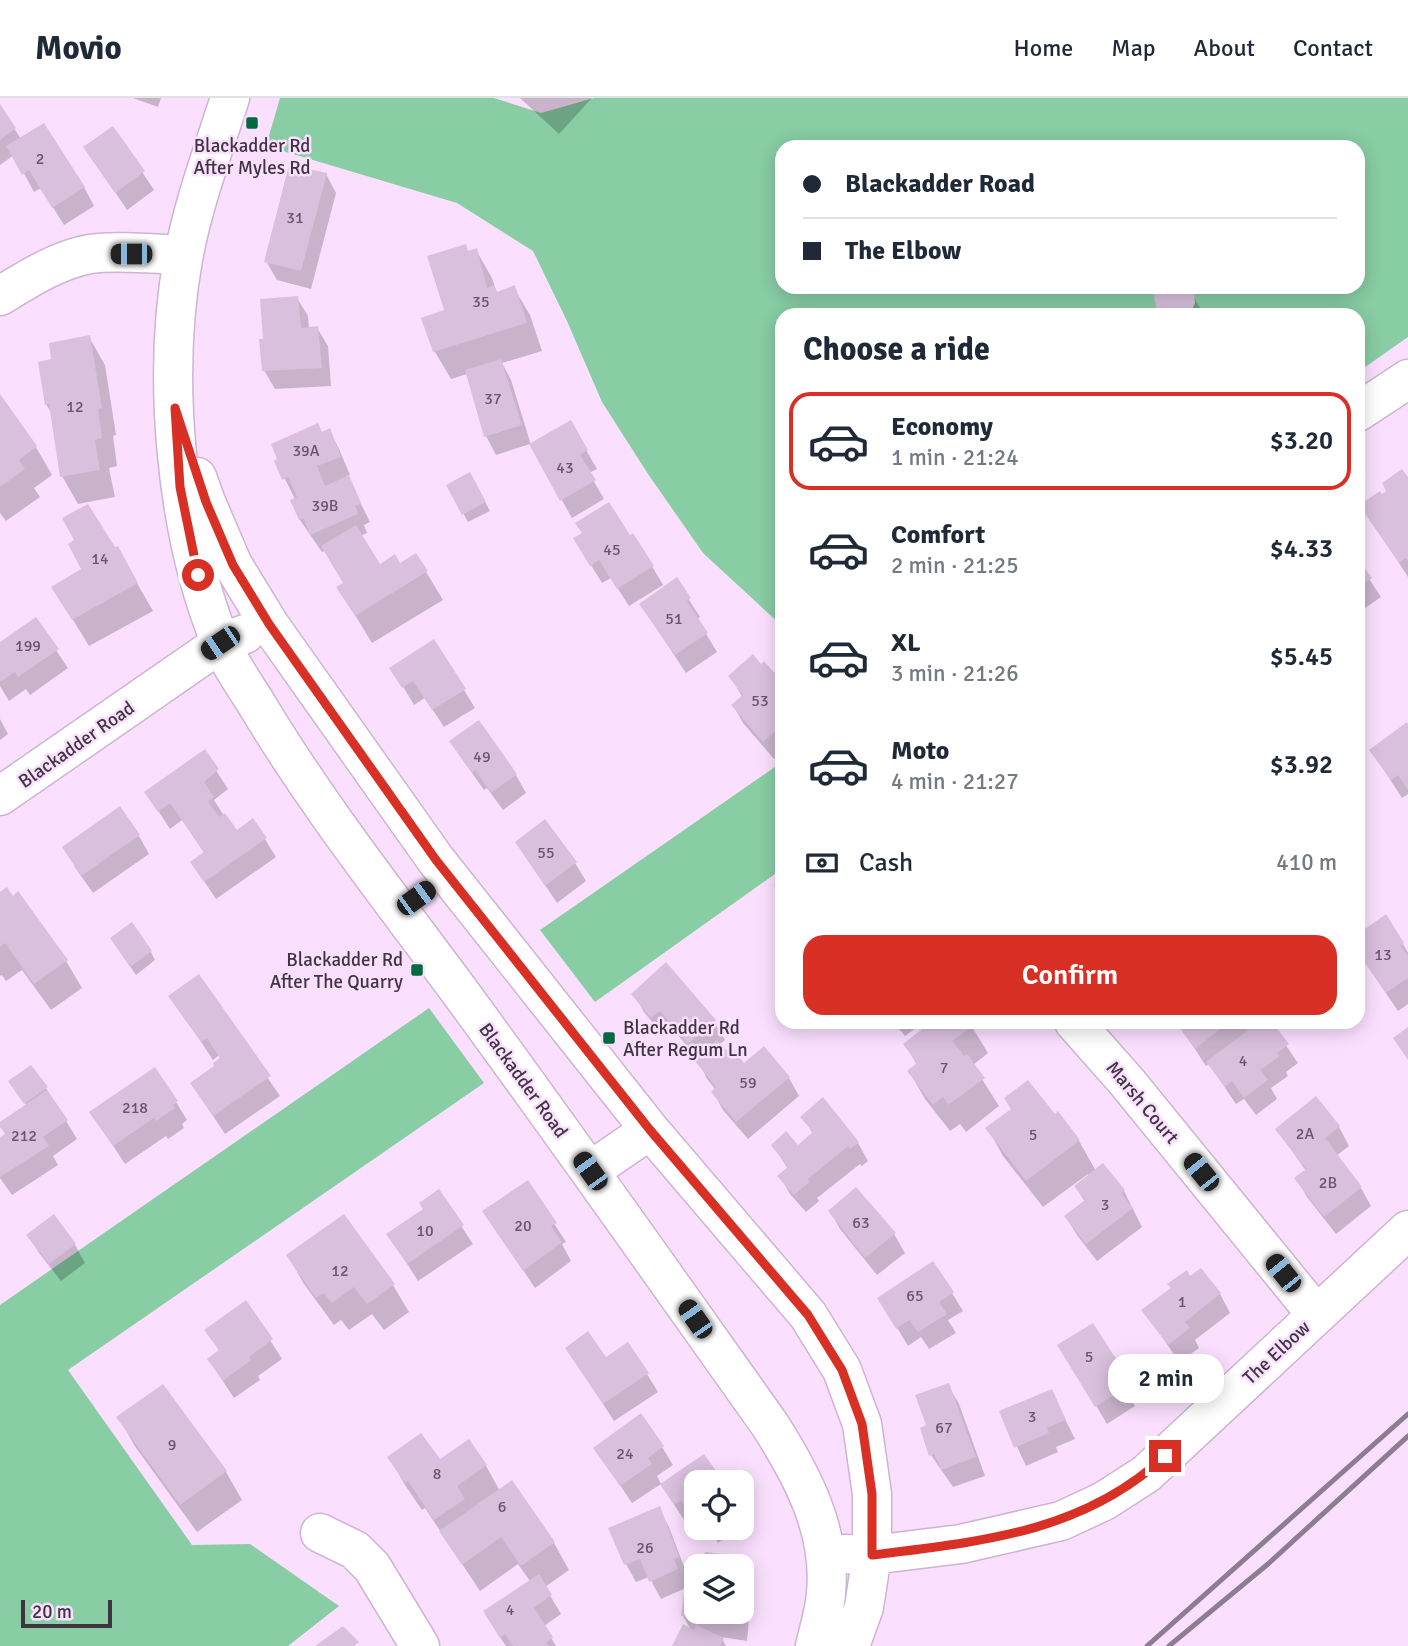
<!DOCTYPE html>
<meta charset="utf-8">
<style>
:root{--surface:#fff;--page:#f2f2f3;--text:#1f2937;--muted:#747a83;--line:#e0e1e3;--accent:#d93025}
body{margin:0;font-family:Signika,sans-serif;background:var(--page);color:var(--text);height:100vh;display:flex;flex-direction:column;font-size:26px;white-space:nowrap}
*{box-sizing:border-box;margin:0}
p{font-size:23px;color:var(--muted)}
.icon{flex:none;width:38px;height:38px;fill:none;stroke:currentColor;stroke-width:2;stroke-linecap:round;stroke-linejoin:round}
.map{position:relative;flex:1;overflow:hidden}
.panel{position:absolute;left:775px;top:210px;width:590px;height:721px;display:flex;flex-direction:column;background:var(--surface);border-radius:21px;box-shadow:0 4px 18px #0003}
.panel>*{flex:none}
.top-card{position:absolute;left:775px;top:42px;width:590px;height:154px;border-radius:21px;box-shadow:0 4px 18px #0003;display:grid;align-content:center;height:154px;padding:0 28px;background:var(--surface)}
.tools{position:absolute;left:684px;top:1372px;display:grid;gap:14px}
.tools a{display:grid;place-items:center;width:70px;height:70px;border-radius:14px;background:var(--surface);box-shadow:0 4px 18px #0003;font-size:35px}
.scale{position:absolute;left:21px;bottom:18px;width:91px;box-sizing:border-box;padding-left:7px;border:4px solid #3f3541;border-top:0;font-size:19px;line-height:24px;white-space:nowrap;color:#3f3541;-webkit-text-stroke:5px #fae0fe;paint-order:stroke}
.end{position:absolute;width:32px;height:32px;margin:-16px;border:9px solid #d93025;background:#fff;box-shadow:0 0 0 4px #fff}
.from{border-radius:50%}
.bubble{position:absolute;height:49px;border-radius:21px;background:var(--surface);box-shadow:0 4px 18px #0003;font-size:23px;font-weight:600;line-height:49px;text-align:center}
.car{position:absolute;width:21px;height:42px;margin:-21px -10px;border-radius:9px;box-shadow:0 0 5px 2px #0007;background:linear-gradient(#222 24%,#8ab4d8 0 40%,#222 0 76%,#8ab4d8 0 86%,#222 0)}
.top-card b{display:flex;align-items:center;gap:24px;height:66px;font-size:26px}
.top-card b+b{border-top:2px solid var(--line)}
.top-card i{width:18px;height:18px;background:var(--text)}
ul{padding:0;list-style:none}
li{display:flex;align-items:center;gap:21px;height:98px;margin:0 14px 10px;padding:0 14px;border:4px solid transparent;border-radius:21px}
li div{flex:1}
li b{display:block;font-size:26px}
li em{font-style:normal;font-weight:600}
li.active{border-color:var(--accent)}
li>.icon{width:63px;height:63px;stroke-width:1.5}
h2{padding:0 28px;font-size:32px;line-height:84px}
.pay{display:flex;align-items:center;gap:18px;height:77px;padding:0 28px;font-size:26px}
.pay p{margin-inline-start:auto}
.button{display:flex;gap:14px;margin-top:auto;padding:14px 28px}
.button a{flex:1;height:80px;border-radius:21px;background:var(--accent);color:#fff;font-size:28px;font-weight:600;line-height:80px;text-align:center}
header{display:flex;align-items:center;gap:42px;box-sizing:border-box;height:98px;padding:0 35px;background:var(--surface);border-bottom:2px solid var(--line)}
header strong{font-size:33px}
nav{display:flex;gap:38px;margin-inline-start:auto;font-size:24px}
.map>svg:first-child{display:block}
.green{fill:#88cda4;fill-rule:evenodd}
.shadow{fill:#0003}
.building{fill:#d9c0dd}
.lines{fill:none;stroke-linecap:round;stroke-linejoin:round}
.minor-casing{stroke:#cdb4d1;stroke-width:41}
.minor{stroke:#fff;stroke-width:38}
.rail{stroke:#8d7d90;stroke-width:5}
.route{stroke:#d93025;stroke-width:9}
.poi-dot{fill:#03693f;stroke:#fae0fe;stroke-width:2.5}
.labels{text-anchor:middle;stroke-width:5;stroke-linejoin:round;paint-order:stroke}
.number-label{font-size:16px;fill:#665868}
.poi-label{font-size:19px;fill:#3f3541;stroke:#fae0fe}
.street-label{font-size:19px;fill:#3f3541;stroke:#fae0fe}
</style>
<header>
<strong>Movio</strong>
<nav><a>Home</a><a>Map</a><a>About</a><a>Contact</a></nav>
</header>
<div class="map">
<svg width="1408" height="1548" viewBox="0 0 1408 1548">
<rect width="100%" height="100%" fill="#fae0fe"/>
<path class="green" d="M280 0H494L541 15 594 0H1408V239L1358 274V217H782V528L703 455 648 376 602 304 567 223 533 153 457 105 266 48ZM782 49H1358V189H782Z
M782 664V771L595 904 540 832Z
M429 910 484 985 68 1272 192 1447 250 1446 339 1508 288 1548H0V1207Z"/>
<path class="shadow" d="M133 0H161L158 9Z
M520 0H592L559 36Z
M0 9 21 41 84 89 94 108 64 127 41 90 34 94 14 57 0 67Z
M113 30 154 92 127 112 85 49Z
M326 76 336 95 311 191 277 182 266 163Z
M465 148 469 155 476 152 492 180 497 195 514 190 530 217 542 253 502 265 511 282 531 347 570 324 597 371 589 375 604 401 572 420 530 346 496 357 486 338 467 276 451 281 435 254 423 221 446 213Z
M1161 189H1188L1204 217H1162Z
M297 200 308 218 309 231 317 230 328 248 331 288 275 291 264 272 265 242Z
M89 239 105 267 116 337 113 338 117 368 109 370 115 399 78 406 62 378 52 316 46 306 53 262Z
M0 300 36 349 52 377 34 390 40 399 6 423 0 415Z
M329 332 339 351 350 377 347 378 370 424 364 427 367 435 360 438 379 468 400 467 416 457 443 502 372 545 355 517 345 486 325 453 322 454 300 422 295 401 276 363Z
M470 376 490 413 468 424 448 388Z
M1408 382V479L1362 408Z
M633 437 665 490 676 482 700 519 697 521 717 554 686 575 641 507 665 490 663 487 629 508 611 480 602 485 586 459Z
M1358 464 1381 499 1358 515Z
M84 472 133 478 153 513 89 548 70 517Z
M35 521 68 570 30 597 26 591 9 603 0 588V546Z
M761 569 778 582 782 580V654L774 661 743 625 733 607 743 600 730 578Z
M392 570 464 592 475 610 444 629 425 600 414 607Z
M0 621 8 636 0 642Z
M1408 629V696L1402 700 1371 652Z
M204 654 228 691 214 702 224 718 237 734 253 722 276 759 216 801 192 765 205 756 182 722 170 731 146 694Z
M462 661 516 677 526 695 503 712 487 690 484 692Z
M139 738 149 756 93 795 74 768Z
M517 745 575 765 586 783 557 805Z
M782 781V801L774 787Z
M0 796 66 863 82 890 51 912 22 872 6 883 2 877 0 878Z
M1358 838 1403 846 1408 855V906L1398 913 1358 854Z
M117 849 151 854 155 862 136 877Z
M199 879 280 998 225 1036 192 986 216 968 222 961 219 957 213 962 171 898Z
M634 896 714 923 725 942 719 947 744 967 789 980 799 998 748 1041 723 1012 713 994 716 992 707 981 698 961 672 930 663 937 644 914Z
M893 924H924L905 938Z
M934 924H969L988 955 973 967 999 1008 966 1034 960 1026 950 1033 925 1001 909 973 917 967 905 946Z
M1184 924H1250L1254 930 1262 924H1270L1298 965 1286 974 1288 978 1271 990 1277 1001 1256 1017 1244 1001 1236 1006 1209 966 1206 968 1181 930 1186 926Z
M46 990 77 1041 53 1058 58 1067 12 1097 0 1080V1041L6 1037 0 1026 27 1008 16 992Z
M1316 1001 1339 1029 1349 1048 1336 1058 1361 1090 1371 1108 1336 1136 1307 1099 1296 1080 1306 1073 1277 1031Z
M176 1004 187 1022 182 1026 184 1030 168 1041 166 1038 125 1066 91 1014Z
M1055 1018 1079 1043 1096 1073 1124 1093 1142 1129 1097 1163 1077 1137 1066 1119 1085 1104 1076 1089 1089 1078 1088 1076 1043 1109 1003 1058 988 1031Z
M803 1019 858 1045 868 1063 862 1068 860 1066 817 1100 819 1103 806 1114 790 1096 780 1078 788 1071 773 1047 798 1050 813 1036Z
M527 1084 566 1144 562 1146 571 1163 535 1190 484 1114Z
M439 1094 473 1146 418 1183 389 1137 425 1112Z
M830 1113 894 1136 905 1155 877 1177 840 1131Z
M28 1137 75 1147 85 1165 61 1183 39 1155Z
M288 1158 393 1187 409 1214 384 1232 372 1216 349 1232 341 1222 334 1227 304 1186Z
M1201 1172 1220 1196 1230 1215 1195 1242 1199 1250 1179 1264 1144 1212Z
M952 1195 963 1213 948 1222 956 1235 929 1251 921 1239 908 1248 890 1218Z
M246 1204 282 1261 258 1278 260 1282 234 1300 209 1262 220 1254 207 1232Z
M1060 1247 1120 1271 1131 1289 1126 1292 1135 1308 1107 1326Z
M567 1250 647 1276 658 1294 614 1323Z
M948 1287 959 1306 985 1378 953 1389 931 1357 929 1328Z
M162 1288 226 1374 242 1402 197 1434 134 1347 119 1319Z
M1051 1293 1075 1341 1056 1349 1058 1354 1026 1368 1001 1314Z
M662 1349 673 1367 657 1378 661 1386 632 1405 595 1350Z
M389 1359 486 1368 500 1393 554 1445 569 1472 545 1489 561 1516 544 1528 556 1548H506L495 1532 530 1483 518 1466 480 1493 425 1410 422 1412 405 1387Z
M704 1359 722 1384H696V1427L692 1420 686 1425 673 1405Z
M659 1411 669 1429 688 1479 696 1480V1514H742V1468H705L707 1456 737 1459 748 1478 752 1489 747 1543 721 1539 726 1548H674L691 1532 683 1518 686 1490 661 1501 649 1479 636 1484 626 1466Z
M699 1430H738L718 1445 712 1435 705 1439Z"/>
<path class="building" d="M0 6 16 30 0 42Z
M44 25 85 89 52 110 29 72 22 77 6 48Z
M113 28 145 73 115 95 83 49Z
M289 67 327 75 301 173 264 164Z
M466 146 468 153 477 150 487 190 494 187 497 194 515 187 527 225 433 254 421 220 444 212 427 158Z
M1158 189H1190L1194 194 1195 205 1191 214 1188 217H1161L1158 215 1154 200Z
M298 198 301 230 318 228 322 270 262 273 259 241H263L260 201Z
M90 237 102 310 98 311 102 340 95 342 100 372 60 379 49 306 45 307 38 264 51 261 49 245Z
M501 261 522 327 484 339 465 272Z
M0 296 37 348 19 362 25 371 0 389Z
M571 322 588 352 580 357 596 382 560 403 529 346Z
M318 325 322 334 330 330 341 359 317 368 325 388 349 377 361 405 355 408 358 416 310 437 304 421 299 422 290 402 297 399 288 379 282 382 274 363 277 361 271 346Z
M1402 371 1408 379V463L1406 460 1399 465 1359 407 1380 393 1382 396 1386 393 1382 385Z
M470 374 486 404 462 417 446 387Z
M609 404 630 437 633 435 654 468 617 491 599 462 590 468 573 440 582 435 575 425Z
M88 406 115 449 118 448 138 485 72 522 51 489 81 471 68 446 74 442 62 420Z
M356 427 380 466 395 456 400 465 416 455 428 473 355 518 336 489 343 485 321 448Z
M1358 461 1372 480 1358 489Z
M677 479 691 500 687 503 708 535 675 557 639 506Z
M36 519 59 551 18 579 15 574 0 584V544Z
M434 541 466 591 432 612 413 583 402 590 389 570Z
M753 556 761 566 764 563 779 580 782 578V627L763 644 731 607 743 597 728 578Z
M479 622 517 676 491 695 475 672 472 675 449 643Z
M1407 624 1408 626V692L1398 677 1391 682 1369 652Z
M205 651 219 671 204 684 214 699 208 703 219 719 225 715 237 732 253 720 267 740 204 784 190 764 204 754 170 705 158 714 144 694Z
M120 708 140 737 81 778 62 749Z
M545 721 577 764 545 788 515 744Z
M7 789 13 798 18 793 68 862 34 886 5 845 0 849V794Z
M1386 816 1404 845 1401 848 1408 858V880L1386 895 1358 855V836Z
M132 824 152 853 130 869 110 840Z
M666 864 716 922 688 946 660 913 651 920 631 896Z
M199 876 271 978 213 1018 190 985 214 968 213 965 220 960 207 940 201 944 168 898Z
M931 924H972L974 927 952 943 964 958 967 956 985 980 948 1007 943 999 933 1007 907 973 917 965 903 946Z
M1185 924H1229L1195 951 1179 929Z
M1259 924H1272L1289 946 1277 955 1279 959 1260 972 1268 982 1244 1000 1232 983 1225 989 1206 964Z
M1408 929V962L1393 940Z
M717 942 727 953 731 948 744 965 764 948 790 979 736 1024 711 994 716 989 694 962Z
M31 967 48 989 24 1006 8 983Z
M155 969 178 1003 173 1007 175 1010 156 1023 154 1020 113 1048 89 1014Z
M1028 982 1055 1016 1058 1013 1080 1042 1026 1083 985 1030 1011 1011 1004 1000Z
M47 992 68 1022 43 1039 49 1048 0 1079V1039L5 1036 0 1029V1024Z
M1316 998 1340 1028 1325 1040 1362 1089 1324 1119 1294 1080 1306 1071 1275 1031Z
M823 999 859 1044 850 1051 848 1048 808 1081 810 1084 794 1097 777 1078 788 1069 771 1047 786 1033 798 1047 813 1034 800 1019Z
M1103 1065 1125 1092 1121 1095 1133 1110 1086 1146 1064 1118 1085 1102 1074 1088Z
M528 1082 557 1125 551 1128 562 1144 523 1173 482 1113Z
M856 1089 896 1135 865 1160 828 1113Z
M439 1091 464 1127 407 1166 386 1136 423 1111 419 1105Z
M54 1116 76 1146 49 1166 26 1137Z
M344 1116 395 1186 367 1206 354 1189 332 1205 324 1195 316 1200 286 1157Z
M933 1163 954 1194 939 1204 947 1216 918 1234 909 1222 896 1231 877 1200Z
M1201 1170 1221 1195 1185 1224 1190 1230 1168 1247 1141 1212 1171 1190 1167 1186 1187 1172 1190 1178Z
M246 1202 273 1241 249 1259 251 1262 223 1283 207 1261 219 1252 204 1232Z
M1093 1225 1122 1270 1116 1274 1126 1289 1095 1309 1057 1247Z
M588 1233 606 1259 628 1244 649 1275 603 1306 565 1250Z
M949 1285 976 1359 941 1372 934 1356 929 1358 920 1330 926 1327 915 1297Z
M163 1286 227 1373 180 1407 116 1319Z
M1052 1291 1066 1322 1047 1330 1049 1335 1014 1350 999 1313Z
M641 1315 664 1348 648 1360 652 1366 620 1388 593 1350Z
M421 1335 440 1361 469 1341 487 1367 457 1388 465 1401 434 1422 408 1383 405 1385 387 1359Z
M704 1356 724 1384H696V1420L693 1422 681 1403 674 1407 660 1386Z
M512 1382 555 1444 521 1468 501 1439 462 1467 439 1433Z
M660 1408 679 1459 674 1461 678 1471 649 1484 640 1461 624 1467 608 1430Z
M705 1454 738 1458 737 1468H704Z
M539 1476 552 1497 534 1510 553 1539 546 1545 548 1548H513L505 1536 500 1540 483 1513Z
M686 1477 696 1478V1514H738L737 1525 681 1518Z
M683 1526 694 1532 696 1527 724 1540 720 1548H672Z
M343 1528 359 1544 354 1548H315Z"/>
<g class="lines">
<defs>
<path id="minor" d="M230 0C213 53 193 106 183 161 162 278 175 432 220 543 230 568 248 591 262 615 321 712 392 802 460 894 565 1037 667 1182 770 1327 802 1377 832 1433 826 1495 825 1512 819 1531 815 1548
M0 198C28 181 57 162 90 156 114 152 158 156 184 157
M1358 314 1408 281
M197 379 206 404 233 467 269 526 436 762 650 1032 808 1217 842 1272 862 1326 872 1396V1457L864 1509 850 1548
M0 698 221 545 245 536
M1074 924 1127 984 1316 1216
M590 1073 650 1032
M320 1435 355 1452 372 1469 420 1548
M845 1456 872 1457 961 1446 1061 1423 1104 1403 1146 1376 1408 1132"/>
</defs>
<use href="#minor" class="minor-casing"/>
<use href="#minor" class="minor"/>
<path class="rail" d="M1147 1548 1408 1316
M1169 1548 1268 1466 1408 1338"/>
</g>
<g class="lines">
<path class="route" d="M198 477 180 389 175 310 206 404 233 467 269 526 436 762 650 1032 808 1217 842 1272 862 1326 872 1396V1457C978 1444 1083 1435 1165 1358"/>
</g>
<g class="poi-dot">
<rect x="245" y="18" width="14" height="14" rx="3.5"/>
<rect x="410" y="865" width="14" height="14" rx="3.5"/>
<rect x="602" y="933" width="14" height="14" rx="3.5"/>
</g>
<g class="labels">
<g class="number-label">
<text x="40" y="66">2</text>
<text x="295" y="125">31</text>
<text x="481" y="209">35</text>
<text x="493" y="306">37</text>
<text x="75" y="314">12</text>
<text x="306" y="358">39A</text>
<text x="565" y="375">43</text>
<text x="325" y="413">39B</text>
<text x="612" y="457">45</text>
<text x="100" y="466">14</text>
<text x="674" y="526">51</text>
<text x="28" y="553">199</text>
<text x="760" y="608">53</text>
<text x="482" y="664">49</text>
<text x="546" y="760">55</text>
<text x="1383" y="862">13</text>
<text x="1243" y="968">4</text>
<text x="944" y="975">7</text>
<text x="748" y="990">59</text>
<text x="135" y="1015">218</text>
<text x="1305" y="1041">2A</text>
<text x="1033" y="1042">5</text>
<text x="24" y="1043">212</text>
<text x="1328" y="1090">2B</text>
<text x="1105" y="1112">3</text>
<text x="861" y="1130">63</text>
<text x="523" y="1133">20</text>
<text x="425" y="1138">10</text>
<text x="340" y="1178">12</text>
<text x="915" y="1203">65</text>
<text x="1182" y="1209">1</text>
<text x="1089" y="1264">5</text>
<text x="1032" y="1324">3</text>
<text x="944" y="1335">67</text>
<text x="172" y="1352">9</text>
<text x="625" y="1361">24</text>
<text x="437" y="1381">8</text>
<text x="502" y="1414">6</text>
<text x="645" y="1455">26</text>
<text x="510" y="1517">4</text>
</g>
<g class="poi-label">
<text x="252" y="54">Blackadder Rd<tspan x="252" dy="22">After Myles Rd</tspan></text>
<text x="403" y="868" text-anchor="end">Blackadder Rd<tspan x="403" dy="22">After The Quarry</tspan></text>
<text x="623" y="936" text-anchor="start">Blackadder Rd<tspan x="623" dy="22">After Regum Ln</tspan></text>
</g>
<g class="street-label">
<text transform="translate(76 646) rotate(-35)" y="7">Blackadder Road</text>
<text transform="translate(524 982) rotate(54)" y="7">Blackadder Road</text>
<text transform="translate(1143 1004) rotate(50)" y="7">Marsh Court</text>
<text transform="translate(1276 1254) rotate(-43)" y="7">The Elbow</text>
</g>
</g>
</svg>
<div class="tools">
<a><svg class="icon" aria-label="locate" viewBox="0 0 24 24"><circle cx="12" cy="12" r="6"/><path d="M12 2v4M12 18v4M2 12h4M18 12h4"/></svg></a>
<a><svg class="icon" aria-label="layers" viewBox="0 0 24 24"><path d="M12 4l9 5-9 5-9-5zM3 14l9 5 9-5"/></svg></a>
</div>
<div class="scale">20 m</div>
<i class="end from" style="left:198px;top:477px"></i>
<i class="end" style="left:1165px;top:1358px"></i>
<div class="bubble" style="left:1108px;top:1256px;width:116px">2 min</div>
<i class="car" style="left:131px;top:156px;rotate:270deg"></i>
<i class="car" style="left:220px;top:545px;rotate:236deg"></i>
<i class="car" style="left:416px;top:800px;rotate:54deg"></i>
<i class="car" style="left:590px;top:1073px;rotate:324deg"></i>
<i class="car" style="left:1201px;top:1074px;rotate:321deg"></i>
<i class="car" style="left:1283px;top:1175px;rotate:321deg"></i>
<i class="car" style="left:695px;top:1221px;rotate:325deg"></i>
<div class="top-card">
<b><i class="from"></i>Blackadder Road</b>
<b><i></i>The Elbow</b>
</div>
<section class="panel">
<h2>Choose a ride</h2>
<ul>
<li class="active"><svg class="icon" aria-label="car" viewBox="0 0 24 24"><path d="M5 17H2v-5l4-1 3-4h7l3 4 3 1v5h-3M9 17h6M6 11h13"/><circle cx="7" cy="17" r="2"/><circle cx="17" cy="17" r="2"/></svg><div><b>Economy</b><p>1 min · 21:24</p></div><em>$3.20</em></li>
<li><svg class="icon" aria-label="car" viewBox="0 0 24 24"><path d="M5 17H2v-5l4-1 3-4h7l3 4 3 1v5h-3M9 17h6M6 11h13"/><circle cx="7" cy="17" r="2"/><circle cx="17" cy="17" r="2"/></svg><div><b>Comfort</b><p>2 min · 21:25</p></div><em>$4.33</em></li>
<li><svg class="icon" aria-label="car" viewBox="0 0 24 24"><path d="M5 17H2v-5l4-1 3-4h7l3 4 3 1v5h-3M9 17h6M6 11h13"/><circle cx="7" cy="17" r="2"/><circle cx="17" cy="17" r="2"/></svg><div><b>XL</b><p>3 min · 21:26</p></div><em>$5.45</em></li>
<li><svg class="icon" aria-label="car" viewBox="0 0 24 24"><path d="M5 17H2v-5l4-1 3-4h7l3 4 3 1v5h-3M9 17h6M6 11h13"/><circle cx="7" cy="17" r="2"/><circle cx="17" cy="17" r="2"/></svg><div><b>Moto</b><p>4 min · 21:27</p></div><em>$3.92</em></li>
</ul>
<div class="pay"><svg class="icon" aria-label="cash" viewBox="0 0 24 24"><path d="M3 7h18v10H3z"/><circle cx="12" cy="12" r="2"/></svg>Cash<p>410 m</p></div>
<div class="button"><a>Confirm</a></div>
</section>
</div>
